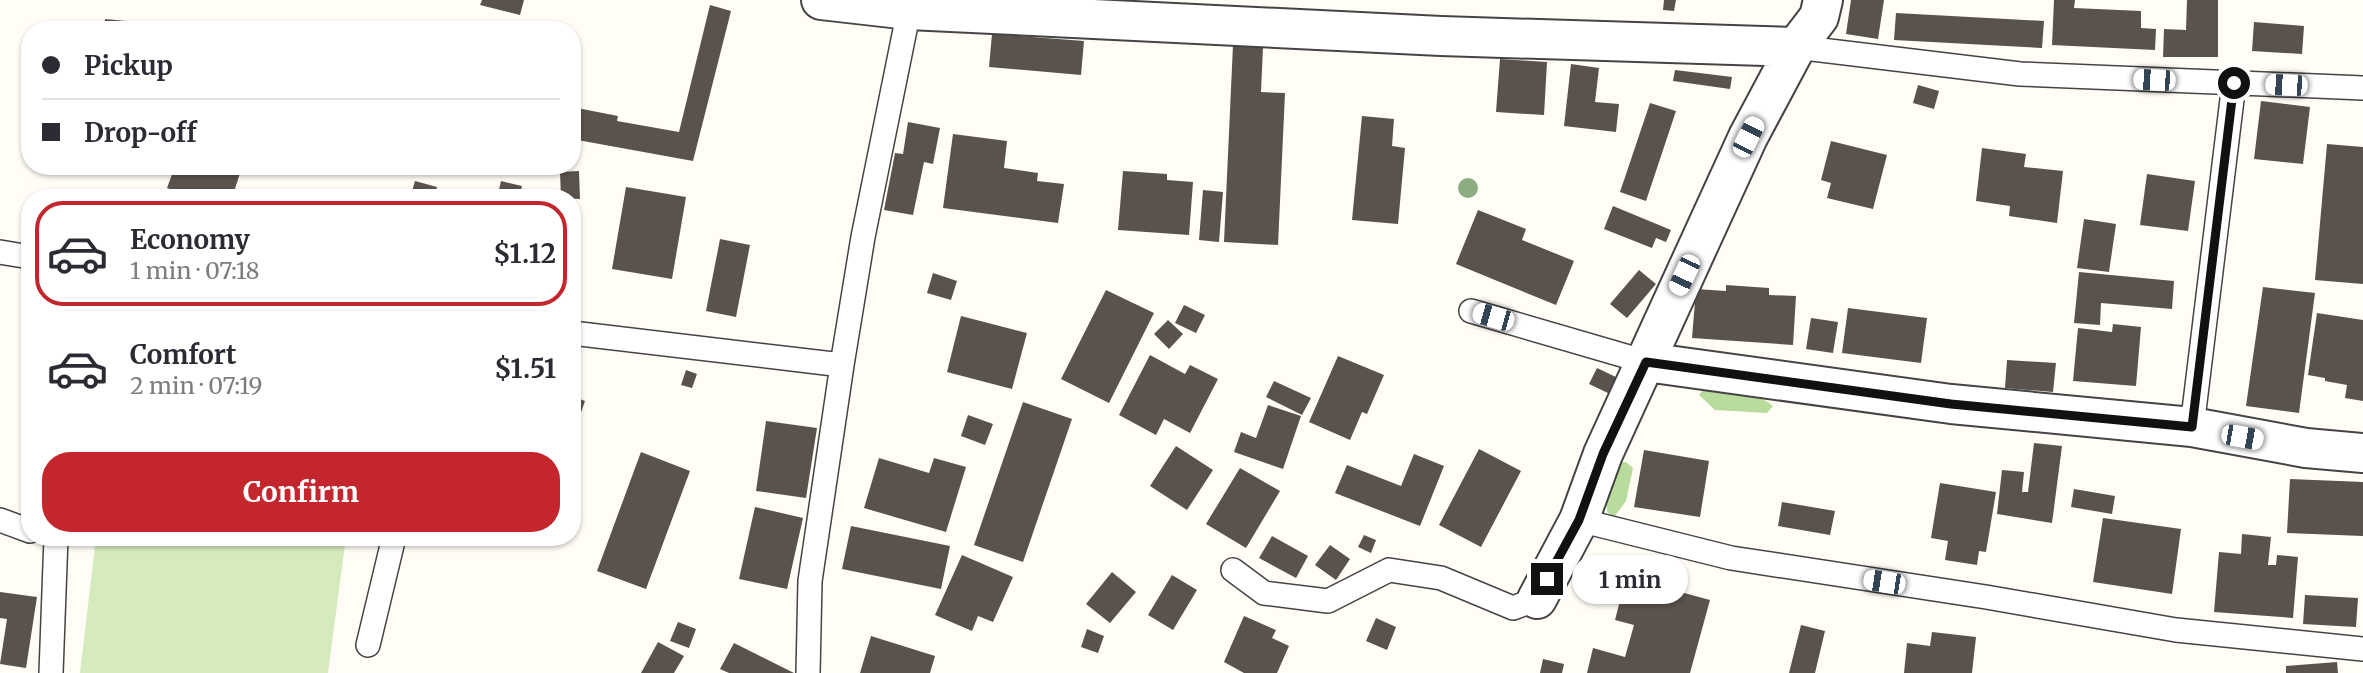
<!DOCTYPE html>
<meta charset="utf-8">
<style>
:root{--surface:#fff;--page:#f2f2f3;--text:#2b2b33;--muted:#7c7c81;--line:#e1e1e2;--accent:#c4262e}
body{margin:0;font-family:Merriweather,serif;background:var(--page);color:var(--text);height:100vh;display:flex;flex-direction:column;font-size:26px;white-space:nowrap}
*{box-sizing:border-box;margin:0}
p{font-size:23px;color:var(--muted)}
.icon{flex:none;width:38px;height:38px;fill:none;stroke:currentColor;stroke-width:2;stroke-linecap:round;stroke-linejoin:round}
.map{position:relative;flex:1;overflow:hidden}
.details{position:absolute;left:21px;top:189px;width:560px;height:357px;display:flex;flex-direction:column;background:var(--surface);border-radius:28px;box-shadow:0 2px 5px #0004}
.details>*{flex:none}
.hud{position:absolute;left:21px;top:21px;width:560px;height:154px;border-radius:28px;box-shadow:0 2px 5px #0004;display:grid;align-content:center;height:154px;padding:0 21px;background:var(--surface)}
.end{position:absolute;width:32px;height:32px;margin:-16px;border:9px solid #111;background:#fff;box-shadow:0 0 0 4px #fff}
.from{border-radius:50%}
.bubble{position:absolute;height:49px;border-radius:24px;background:var(--surface);box-shadow:0 2px 5px #0004;font-size:23px;font-weight:700;line-height:49px;text-align:center}
.car{position:absolute;width:21px;height:42px;margin:-21px -10px;border-radius:9px;box-shadow:0 0 5px 2px #0007;background:linear-gradient(#fff 24%,#345 0 40%,#fff 0 76%,#345 0 86%,#fff 0)}
.hud b{display:flex;align-items:center;gap:24px;height:66px;font-size:26px}
.hud b+b{border-top:2px solid var(--line)}
.hud i{width:18px;height:18px;background:var(--text)}
ul{padding:12px 0 0;list-style:none}
li{display:flex;align-items:center;gap:21px;height:105px;margin:0 14px 10px;padding:0 7px;border:4px solid transparent;border-radius:28px}
li div{flex:1}
li b{display:block;font-size:26px}
li em{font-style:normal;font-weight:700}
li.current{border-color:var(--accent)}
li>.icon{width:63px;height:63px;stroke-width:1.5}
.action{display:flex;gap:14px;margin-top:auto;padding:14px 21px}
.action a{flex:1;height:80px;border-radius:28px;background:var(--accent);color:#fff;font-size:28px;font-weight:700;line-height:80px;text-align:center}
.map>svg:first-child{display:block}
.green{fill:#d5ebbd}
.forest{fill:#b9dc9c}
.building{fill:#5a524d}
.lines{fill:none;stroke-linecap:round;stroke-linejoin:round}
.lane-casing{stroke:#444;stroke-width:26}
.street-casing{stroke:#444;stroke-width:42}
.lane{stroke:#fff;stroke-width:23}
.street{stroke:#fff;stroke-width:38}
.tree{fill:#8dad7f}
.route{stroke:#111;stroke-width:9}
</style>
<div class="map">
<svg width="2363" height="673" viewBox="0 0 2363 673">
<rect width="100%" height="100%" fill="#fffdf5"/>
<path class="green" d="M96 537H346L328 673H80Z"/>
<path class="forest" d="M1717 387C1736 391 1758 393 1773 406L1767 413 1715 410 1699 395 1703 390Z
M1620 462H1626L1633 468 1626 501 1614 517 1607 512V497Z"/>
<path class="building" d="M482 0H524L520 15 480 5Z
M1664 0H1676L1674 11 1663 10Z
M1851 0H1884L1878 39 1846 34Z
M2054 0H2075L2074 8 2141 11V28L2156 29 2155 50 2052 45Z
M2187 0H2218V57H2163L2164 29 2186 30Z
M710 5 731 11 693 161 572 139V107L618 116 617 121 679 132Z
M1896 13 2044 21 2042 48 1894 40Z
M105 19 157 24 156 30H104Z
M2254 22 2304 26 2302 54 2252 51Z
M992 34 1084 41 1081 75 989 67Z
M1233 45 1263 47 1261 92 1285 93 1278 245 1224 242Z
M1500 59 1547 62 1544 115 1496 112Z
M1571 64 1599 68 1595 102 1619 104 1616 132 1564 126Z
M1675 70 1732 77 1730 89 1673 81Z
M1918 85 1939 91 1934 109 1913 103Z
M2261 101 2310 107 2303 164 2254 159Z
M1650 103 1676 111 1646 201 1620 192Z
M1362 116 1394 119 1392 146 1405 148 1398 224 1352 220Z
M908 122 940 128 933 164 924 162 913 215 884 210 895 153 903 154Z
M953 134 1007 141 1004 168 1038 173 1037 181 1064 184 1058 223 943 208Z
M1831 141 1887 155 1873 209 1827 198 1831 183 1821 180Z
M2327 144 2363 147V284L2315 280Z
M1982 148 2026 154 2024 167 2063 171 2057 223 2009 216 2010 206 1976 201Z
M175 166H230L241 170 232 198H195L167 188Z
M579 171 580 199 561 198 560 172Z
M1123 171 1167 174V180L1193 182 1189 235 1118 230Z
M2147 174 2195 181 2188 231 2140 225Z
M415 181 437 187 436 191 452 196V198H410Z
M501 181 522 186 519 198H497Z
M626 187 686 197 672 279 612 269Z
M1203 190 1223 192 1219 242 1199 240Z
M1613 206 1671 230 1666 242 1656 238 1652 248 1604 229Z
M1478 210 1526 229 1522 240 1574 261 1556 305 1456 264Z
M2084 219 2116 224 2109 272 2077 268Z
M720 239 750 245 736 317 706 311Z
M1639 270 1656 284 1627 318 1610 304Z
M2079 272 2174 281 2172 309 2101 303 2100 325 2074 323Z
M933 273 957 281 951 300 927 293Z
M1726 285 1769 288V295L1796 296 1793 345 1692 338 1696 289 1726 291Z
M2263 287 2315 293 2299 413 2246 406Z
M1106 290 1154 313 1109 403 1061 379Z
M1184 305 1205 315 1196 333 1175 323Z
M1848 308 1927 318 1921 363 1842 353Z
M2317 313 2363 320V401L2345 398 2347 385 2325 381V378L2308 375Z
M961 316 1027 333 1012 389 947 372Z
M1811 318 1838 322 1833 353 1806 349Z
M1168 320 1183 334 1169 349 1154 334Z
M2113 324 2141 327 2136 386 2073 381 2078 328 2112 332Z
M1150 355 1185 374 1190 365 1218 379 1190 433 1164 419 1156 435 1119 415Z
M1338 356 1384 375 1367 414 1362 412 1350 440 1309 422Z
M2007 360 2056 363 2053 392 2005 388Z
M1597 368 1618 378 1610 394 1589 384Z
M686 370 697 374 692 388 681 385Z
M1274 381 1311 398 1302 415 1266 397Z
M572 396 585 401 578 421 572 419Z
M1023 402 1072 419 1023 562 974 545Z
M1268 405 1301 416 1283 469 1234 452 1241 432 1256 438Z
M968 415 993 424 985 445 961 436Z
M766 421 817 428 806 498 756 491Z
M2034 443 2062 446 2052 523 1997 514 2002 470 2024 472 2022 492H2028Z
M1176 446 1213 470 1187 510 1150 486Z
M1479 449 1521 471 1481 547 1439 525Z
M1644 450 1709 461 1700 517 1634 507Z
M641 452 690 471 646 589 597 571Z
M1414 454 1444 466 1420 526 1335 493 1347 465 1401 486Z
M879 458 929 473 934 458 966 467 946 532 864 508Z
M1240 468 1280 491 1246 548 1206 524Z
M2290 479 2363 482V536L2287 533Z
M1940 483 1996 492 1986 552 1979 551 1977 565 1945 560 1948 541 1931 538Z
M2074 489 2115 496 2112 514 2071 507Z
M1782 502 1835 511 1830 535 1778 526Z
M755 507 803 518 787 589 739 579Z
M2103 518 2181 529 2172 594 2093 582Z
M851 526 950 546 941 589 842 569Z
M2242 534 2271 537 2268 565H2276L2277 555 2298 557 2293 618 2214 612 2219 552 2241 554Z
M1364 535 1376 540 1371 553 1358 547Z
M1272 536 1308 556 1296 578 1259 558Z
M1330 545 1350 559 1336 580 1315 565Z
M962 555 1013 577 993 622 978 616 972 631 935 615Z
M1112 572 1136 592 1110 623 1086 604Z
M1627 573 1668 584 1666 588 1710 600 1690 673H1587L1593 648 1625 657 1634 625 1615 620Z
M1172 575 1197 590 1173 630 1148 615Z
M0 592 37 597 26 668 0 664 7 619 0 618Z
M2305 595 2358 598 2356 627 2303 624Z
M1244 616 1276 630 1272 638 1289 646 1277 673H1244L1224 662Z
M1376 618 1396 627 1387 650 1366 641Z
M678 622 696 629 689 648 670 641Z
M1801 625 1825 631 1815 673H1789Z
M1087 629 1104 636 1098 653 1081 647Z
M1932 632 1976 637 1972 673H1904L1907 643 1930 646Z
M871 636 935 656 930 673H860Z
M658 642 684 656 674 673H641Z
M734 643 794 673H729L720 669Z
M1543 659 1564 664 1562 673H1540Z
M2337 662 2338 673H2286V666Z"/>
<g class="lines">
<defs>
<path id="lane" d="M1796 47 2020 74 2363 88
M0 252 30 257
M1471 311 1646 362
M572 333 842 365
M2192 427 2234 83
M0 520 30 531
M1579 520 1731 558 1986 597 2176 630 2363 649
M1233 570 1264 593 1328 601 1389 570 1441 578 1513 608 1537 599
M368 645 394 537
M51 673 56 537
M808 673 810 581 842 365 863 237 909 10"/>
<path id="street" d="M821 0 909 10 1441 36 1796 47
M1646 362 1951 404 2192 427 2306 448 2363 453
M1537 599 1579 520 1603 454 1748 137 1796 47 1819 17 1823 0"/>
</defs>
<use href="#lane" class="lane-casing"/>
<use href="#street" class="street-casing"/>
<use href="#lane" class="lane"/>
<use href="#street" class="street"/>
</g>
<circle class="tree" cx="1468" cy="188" r="10"/>
<g class="lines">
<path class="route" d="M1547 579 1579 520 1603 454 1646 362 1951 404 2192 427 2234 83"/>
</g>
</svg>
<i class="end from" style="left:2234px;top:83px"></i>
<i class="end" style="left:1547px;top:579px"></i>
<div class="bubble" style="left:1572px;top:555px;width:116px">1 min</div>
<i class="car" style="left:2154px;top:80px;rotate:272deg"></i>
<i class="car" style="left:2286px;top:85px;rotate:272deg"></i>
<i class="car" style="left:1748px;top:137px;rotate:27deg"></i>
<i class="car" style="left:1684px;top:275px;rotate:205deg"></i>
<i class="car" style="left:1493px;top:317px;rotate:286deg"></i>
<i class="car" style="left:2242px;top:437px;rotate:100deg"></i>
<i class="car" style="left:1884px;top:582px;rotate:279deg"></i>
<div class="hud">
<b><i class="from"></i>Pickup</b>
<b><i></i>Drop-off</b>
</div>
<section class="details">
<ul>
<li class="current"><svg class="icon" aria-label="car" viewBox="0 0 24 24"><path d="M5 17H2v-5l4-1 3-4h7l3 4 3 1v5h-3M9 17h6M6 11h13"/><circle cx="7" cy="17" r="2"/><circle cx="17" cy="17" r="2"/></svg><div><b>Economy</b><p>1 min · 07:18</p></div><em>$1.12</em></li>
<li><svg class="icon" aria-label="car" viewBox="0 0 24 24"><path d="M5 17H2v-5l4-1 3-4h7l3 4 3 1v5h-3M9 17h6M6 11h13"/><circle cx="7" cy="17" r="2"/><circle cx="17" cy="17" r="2"/></svg><div><b>Comfort</b><p>2 min · 07:19</p></div><em>$1.51</em></li>
</ul>
<div class="action"><a>Confirm</a></div>
</section>
</div>
